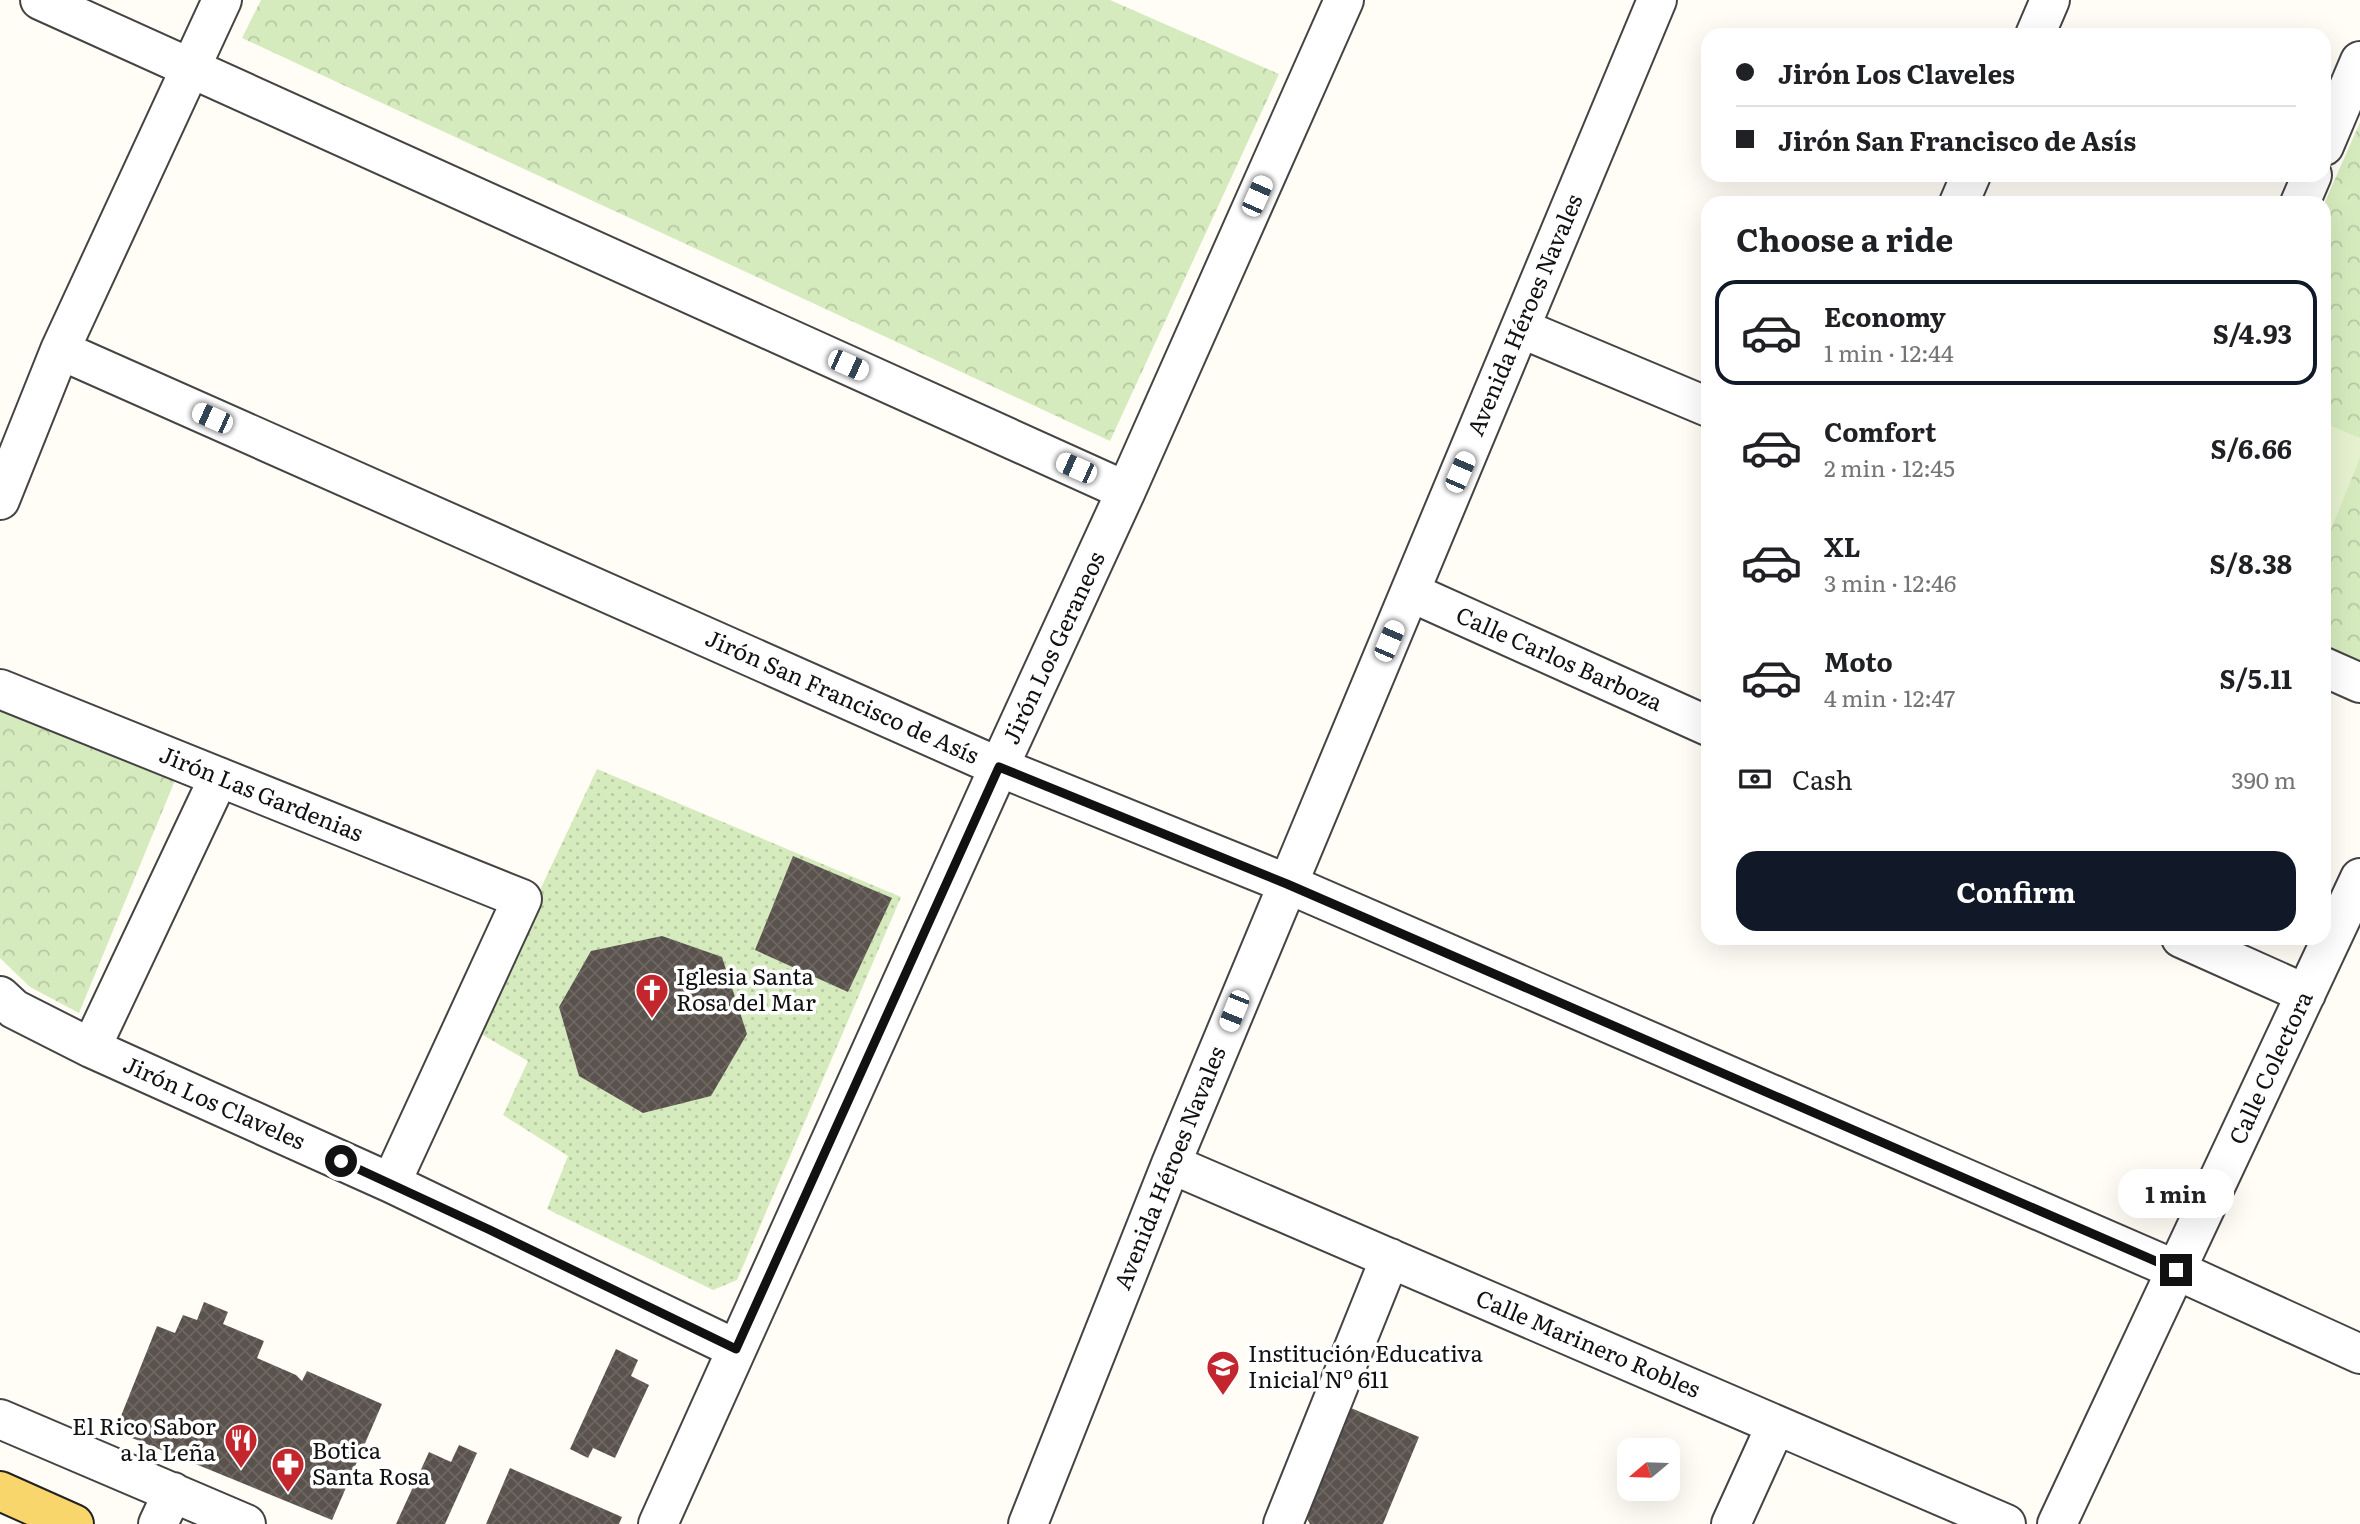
<!DOCTYPE html>
<meta charset="utf-8">
<style>
:root{--surface:#fff;--page:#f6f6f6;--text:#202124;--muted:#757577;--line:#e0e0e0;--accent:#111827}
body{margin:0;font-family:Literata,serif;background:var(--page);color:var(--text);height:100vh;display:flex;flex-direction:column;font-size:26px;white-space:nowrap}
*{box-sizing:border-box;margin:0}
p{font-size:23px;color:var(--muted)}
.icon{flex:none;width:38px;height:38px;fill:none;stroke:currentColor;stroke-width:2;stroke-linecap:round;stroke-linejoin:round}
.map{position:relative;flex:1;overflow:hidden}
.details{position:absolute;left:1701px;top:196px;width:630px;height:749px;display:flex;flex-direction:column;background:var(--surface);border-radius:21px;box-shadow:0 7px 28px #0002}
.details>*{flex:none}
.guide{position:absolute;left:1701px;top:28px;width:630px;height:154px;border-radius:21px;box-shadow:0 7px 28px #0002;display:grid;align-content:center;height:154px;padding:0 35px;background:var(--surface)}
.needle{width:46px;rotate:251deg}
.controls{position:absolute;left:1617px;top:1438px;display:grid;gap:14px}
.controls a{display:grid;place-items:center;width:63px;height:63px;border-radius:14px;background:var(--surface);box-shadow:0 7px 28px #0002;font-size:35px}
.end{position:absolute;width:32px;height:32px;margin:-16px;border:9px solid #111;background:#fff;box-shadow:0 0 0 4px #fff}
.from{border-radius:50%}
.bubble{position:absolute;height:49px;border-radius:21px;background:var(--surface);box-shadow:0 7px 28px #0002;font-size:23px;font-weight:700;line-height:49px;text-align:center}
.car{position:absolute;width:21px;height:42px;margin:-21px -10px;border-radius:9px;box-shadow:0 0 5px 2px #0007;background:linear-gradient(#fff 24%,#345 0 40%,#fff 0 76%,#345 0 86%,#fff 0)}
.guide b{display:flex;align-items:center;gap:24px;height:66px;font-size:26px}
.guide b+b{border-top:2px solid var(--line)}
.guide i{width:18px;height:18px;background:var(--text)}
ul{padding:0;list-style:none}
li{display:flex;align-items:center;gap:21px;height:105px;margin:0 14px 10px;padding:0 21px;border:4px solid transparent;border-radius:21px}
li div{flex:1}
li b{display:block;font-size:26px}
li em{font-style:normal;font-weight:700}
li.current{border-color:var(--accent)}
li>.icon{width:63px;height:63px;stroke-width:1.5}
h2{padding:0 35px;font-size:32px;line-height:84px}
.pay{display:flex;align-items:center;gap:18px;height:77px;padding:0 35px;font-size:26px}
.pay p{margin-inline-start:auto}
.cta{display:flex;gap:14px;margin-top:auto;padding:14px 35px}
.cta a{flex:1;height:80px;border-radius:21px;background:var(--accent);color:#fff;font-size:28px;font-weight:700;line-height:80px;text-align:center}
.map>svg:first-child{display:block}
.park{fill:url(#park-crowns)}
.garden{fill:url(#garden-dots)}
.pitch{fill:#e6f2cf}
.building{fill:url(#building-cross-hatch)}
.lines{fill:none;stroke-linecap:round;stroke-linejoin:round}
.minor-casing{stroke:#444;stroke-width:42}
.major-casing{stroke:#222;stroke-width:42}
.minor{stroke:#fff;stroke-width:38}
.major{stroke:#f9d66b;stroke-width:38}
.route{stroke:#111;stroke-width:9}
.labels{text-anchor:middle;stroke-width:7;stroke-linejoin:round;paint-order:stroke}
.street-label{font-size:23px;fill:#111;stroke:#fff}
.poi-label{font-size:23px;fill:#111;stroke:#fff;text-anchor:start}
</style>
<div class="map">
<svg width="2360" height="1524" viewBox="0 0 2360 1524">
<defs>
<pattern id="park-crowns" width="20" height="18" patternUnits="userSpaceOnUse" patternTransform="scale(1.75)"><rect width="20" height="18" fill="#d5ebbd"/><path d="M2 6a3 3 0 1 1 6 0M12 15a3 3 0 1 1 6 0" fill="none" stroke="#b6c8a1"/></pattern>
<pattern id="garden-dots" width="8" height="8" patternUnits="userSpaceOnUse" patternTransform="scale(1.75)"><rect width="8" height="8" fill="#d5ebbd"/><path d="M2 2h.1M6 6h.1" fill="none" stroke="#b6c8a1" stroke-width="1.8" stroke-linecap="round"/></pattern>
<pattern id="building-cross-hatch" width="8" height="8" patternUnits="userSpaceOnUse" patternTransform="scale(1.75)"><rect width="8" height="8" fill="#5a524d"/><path d="M0 0l8 8M0 8l8-8" fill="none" stroke="#6d6662"/></pattern>
</defs>
<rect width="100%" height="100%" fill="#fffdf5"/>
<path class="park" d="M261 0H1110L1279 74 1110 441 242 38Z
M2360 122V664L2324 648V204Z
M0 708 176 778 79 1013 30 987 0 958Z"/>
<path class="garden" d="M597 769 901 897 737 1280 713 1290 547 1209 568 1156 503 1115 528 1061 474 1030Z"/>
<path class="pitch" d="M2324 423 2360 438V458L2324 547Z"/>
<path class="building" d="M793 856 892 898 848 992 755 950Z
M662 936 722 957 747 1034 711 1096 643 1113 579 1076 559 1007 591 951Z
M204 1302 228 1312 223 1324 264 1341 257 1358 296 1375 302 1381 307 1371 382 1404 332 1520 115 1431 157 1326 175 1333 183 1315 197 1320Z
M616 1349 638 1360 631 1376 649 1385 615 1458 593 1448 588 1458 570 1449Z
M1344 1405 1419 1437 1383 1524H1310L1300 1507Z
M459 1445 477 1453 445 1524H396L429 1452 451 1462Z
M510 1468 622 1517 619 1524H486Z"/>
<g class="lines">
<defs>
<path id="minor" d="M40 0 1126 491
M2035 35 2050 0
M2324 146 2360 61
M1959 203 1971 175
M2300 203 2312 175
M1520 328 1708 407
M60 350 999 767 1288 884 2176 1270 2360 1354
M0 500 60 350 222 0
M1410 592 1708 726
M2324 667 2360 683
M0 689 522 899 391 1183
M2181 938 2306 994
M0 996 14 1009 91 1048 391 1183 736 1349
M91 1048 219 777
M1171 1164 2006 1524
M0 1419 246 1524
M158 1524 173 1492
M658 1524 999 767 1126 491 1344 0
M1028 1524 1171 1164 1657 0
M1283 1524 1390 1258
M1731 1524 1776 1425
M2057 1524 2360 878"/>
<path id="major" d="M0 1491 74 1524"/>
</defs>
<use href="#minor" class="minor-casing"/>
<use href="#major" class="major-casing"/>
<use href="#minor" class="minor"/>
<use href="#major" class="major"/>
</g>
<g class="lines">
<path class="route" d="M341 1161 490 1230 736 1349 999 767 1287 884 2176 1270"/>
</g>
<defs>
<symbol id="church-pin" viewBox="-11 -11 22 30"><path d="M0 17L-7.5 6A9.5 9.5 0 1 1 7.5 6Z" fill="#c4262e" stroke="#fff"/><path d="M-1.2-6h2.4v3.5h3.3v2.4h-3.3V6h-2.4V-.1h-3.3v-2.4h3.3Z" fill="#fff"/></symbol>
<symbol id="school-pin" viewBox="-11 -11 22 30"><path d="M0 17L-7.5 6A9.5 9.5 0 1 1 7.5 6Z" fill="#c4262e" stroke="#fff"/><path d="M0-5L7-2L0 1L-7-2ZM-4 1L0 2.5L4 1V4Q0 6-4 4Z" fill="#fff"/></symbol>
<symbol id="restaurant-pin" viewBox="-11 -11 22 30"><path d="M0 17L-7.5 6A9.5 9.5 0 1 1 7.5 6Z" fill="#c4262e" stroke="#fff"/><path d="M-5-6h1v4h1v-4h1v4h1v-4h1v5L-1.5 .5V6h-2V.5L-5-1ZM5-6V6H3V1.5H1.5Q1.5-4 5-6Z" fill="#fff"/></symbol>
<symbol id="pharmacy-pin" viewBox="-11 -11 22 30"><path d="M0 17L-7.5 6A9.5 9.5 0 1 1 7.5 6Z" fill="#c4262e" stroke="#fff"/><path d="M-2-6h4v4h4v4h-4v4h-4v-4h-4v-4h4Z" fill="#fff"/></symbol>
</defs>
<g fill-rule="evenodd">
<use href="#church-pin" x="633" y="971" width="38" height="52"/>
<use href="#school-pin" x="1204" y="1348" width="38" height="52"/>
<use href="#restaurant-pin" x="222" y="1421" width="38" height="52"/>
<use href="#pharmacy-pin" x="269" y="1445" width="38" height="52"/>
</g>
<g class="labels">
<g class="street-label">
<text transform="translate(1525 315) rotate(-67)" y="8">Avenida Héroes Navales</text>
<text transform="translate(1054 648) rotate(-65)" y="8">Jirón Los Geraneos</text>
<text transform="translate(1559 659) rotate(24)" y="8">Calle Carlos Barboza</text>
<text transform="translate(842 697) rotate(24)" y="8">Jirón San Francisco de Asís</text>
<text transform="translate(261 794) rotate(22)" y="8">Jirón Las Gardenias</text>
<text transform="translate(2271 1068) rotate(-65)" y="8">Calle Colectora</text>
<text transform="translate(214 1103) rotate(24)" y="8">Jirón Los Claveles</text>
<text transform="translate(1170 1168) rotate(-68)" y="8">Avenida Héroes Navales</text>
<text transform="translate(1588 1344) rotate(23)" y="8">Calle Marinero Robles</text>
</g>
<g class="poi-label">
<text x="676" y="985">Iglesia Santa<tspan x="676" dy="26">Rosa del Mar</tspan></text>
<text x="1248" y="1362">Institución Educativa<tspan x="1248" dy="26">Inicial Nº 611</tspan></text>
<text x="216" y="1435" text-anchor="end">El Rico Sabor<tspan x="216" dy="26">a la Leña</tspan></text>
<text x="312" y="1459">Botica<tspan x="312" dy="26">Santa Rosa</tspan></text>
</g>
</g>
</svg>
<div class="controls">
<a><svg class="needle" viewBox="-14 -14 28 28"><path d="M0-13l5 13h-10z" fill="#e53935"/><path d="M0 13l5-13h-10z" fill="#757577"/></svg></a>
</div>
<i class="end from" style="left:341px;top:1161px"></i>
<i class="end" style="left:2176px;top:1270px"></i>
<div class="bubble" style="left:2118px;top:1169px;width:116px">1 min</div>
<i class="car" style="left:1257px;top:196px;rotate:24deg"></i>
<i class="car" style="left:848px;top:365px;rotate:114deg"></i>
<i class="car" style="left:212px;top:418px;rotate:294deg"></i>
<i class="car" style="left:1076px;top:468px;rotate:294deg"></i>
<i class="car" style="left:1460px;top:472px;rotate:23deg"></i>
<i class="car" style="left:1389px;top:641px;rotate:23deg"></i>
<i class="car" style="left:1234px;top:1011px;rotate:202deg"></i>
<div class="guide">
<b><i class="from"></i>Jirón Los Claveles</b>
<b><i></i>Jirón San Francisco de Asís</b>
</div>
<section class="details">
<h2>Choose a ride</h2>
<ul>
<li class="current"><svg class="icon" aria-label="car" viewBox="0 0 24 24"><path d="M5 17H2v-5l4-1 3-4h7l3 4 3 1v5h-3M9 17h6M6 11h13"/><circle cx="7" cy="17" r="2"/><circle cx="17" cy="17" r="2"/></svg><div><b>Economy</b><p>1 min · 12:44</p></div><em>S/4.93</em></li>
<li><svg class="icon" aria-label="car" viewBox="0 0 24 24"><path d="M5 17H2v-5l4-1 3-4h7l3 4 3 1v5h-3M9 17h6M6 11h13"/><circle cx="7" cy="17" r="2"/><circle cx="17" cy="17" r="2"/></svg><div><b>Comfort</b><p>2 min · 12:45</p></div><em>S/6.66</em></li>
<li><svg class="icon" aria-label="car" viewBox="0 0 24 24"><path d="M5 17H2v-5l4-1 3-4h7l3 4 3 1v5h-3M9 17h6M6 11h13"/><circle cx="7" cy="17" r="2"/><circle cx="17" cy="17" r="2"/></svg><div><b>XL</b><p>3 min · 12:46</p></div><em>S/8.38</em></li>
<li><svg class="icon" aria-label="car" viewBox="0 0 24 24"><path d="M5 17H2v-5l4-1 3-4h7l3 4 3 1v5h-3M9 17h6M6 11h13"/><circle cx="7" cy="17" r="2"/><circle cx="17" cy="17" r="2"/></svg><div><b>Moto</b><p>4 min · 12:47</p></div><em>S/5.11</em></li>
</ul>
<div class="pay"><svg class="icon" aria-label="cash" viewBox="0 0 24 24"><path d="M3 7h18v10H3z"/><circle cx="12" cy="12" r="2"/></svg>Cash<p>390 m</p></div>
<div class="cta"><a>Confirm</a></div>
</section>
</div>
